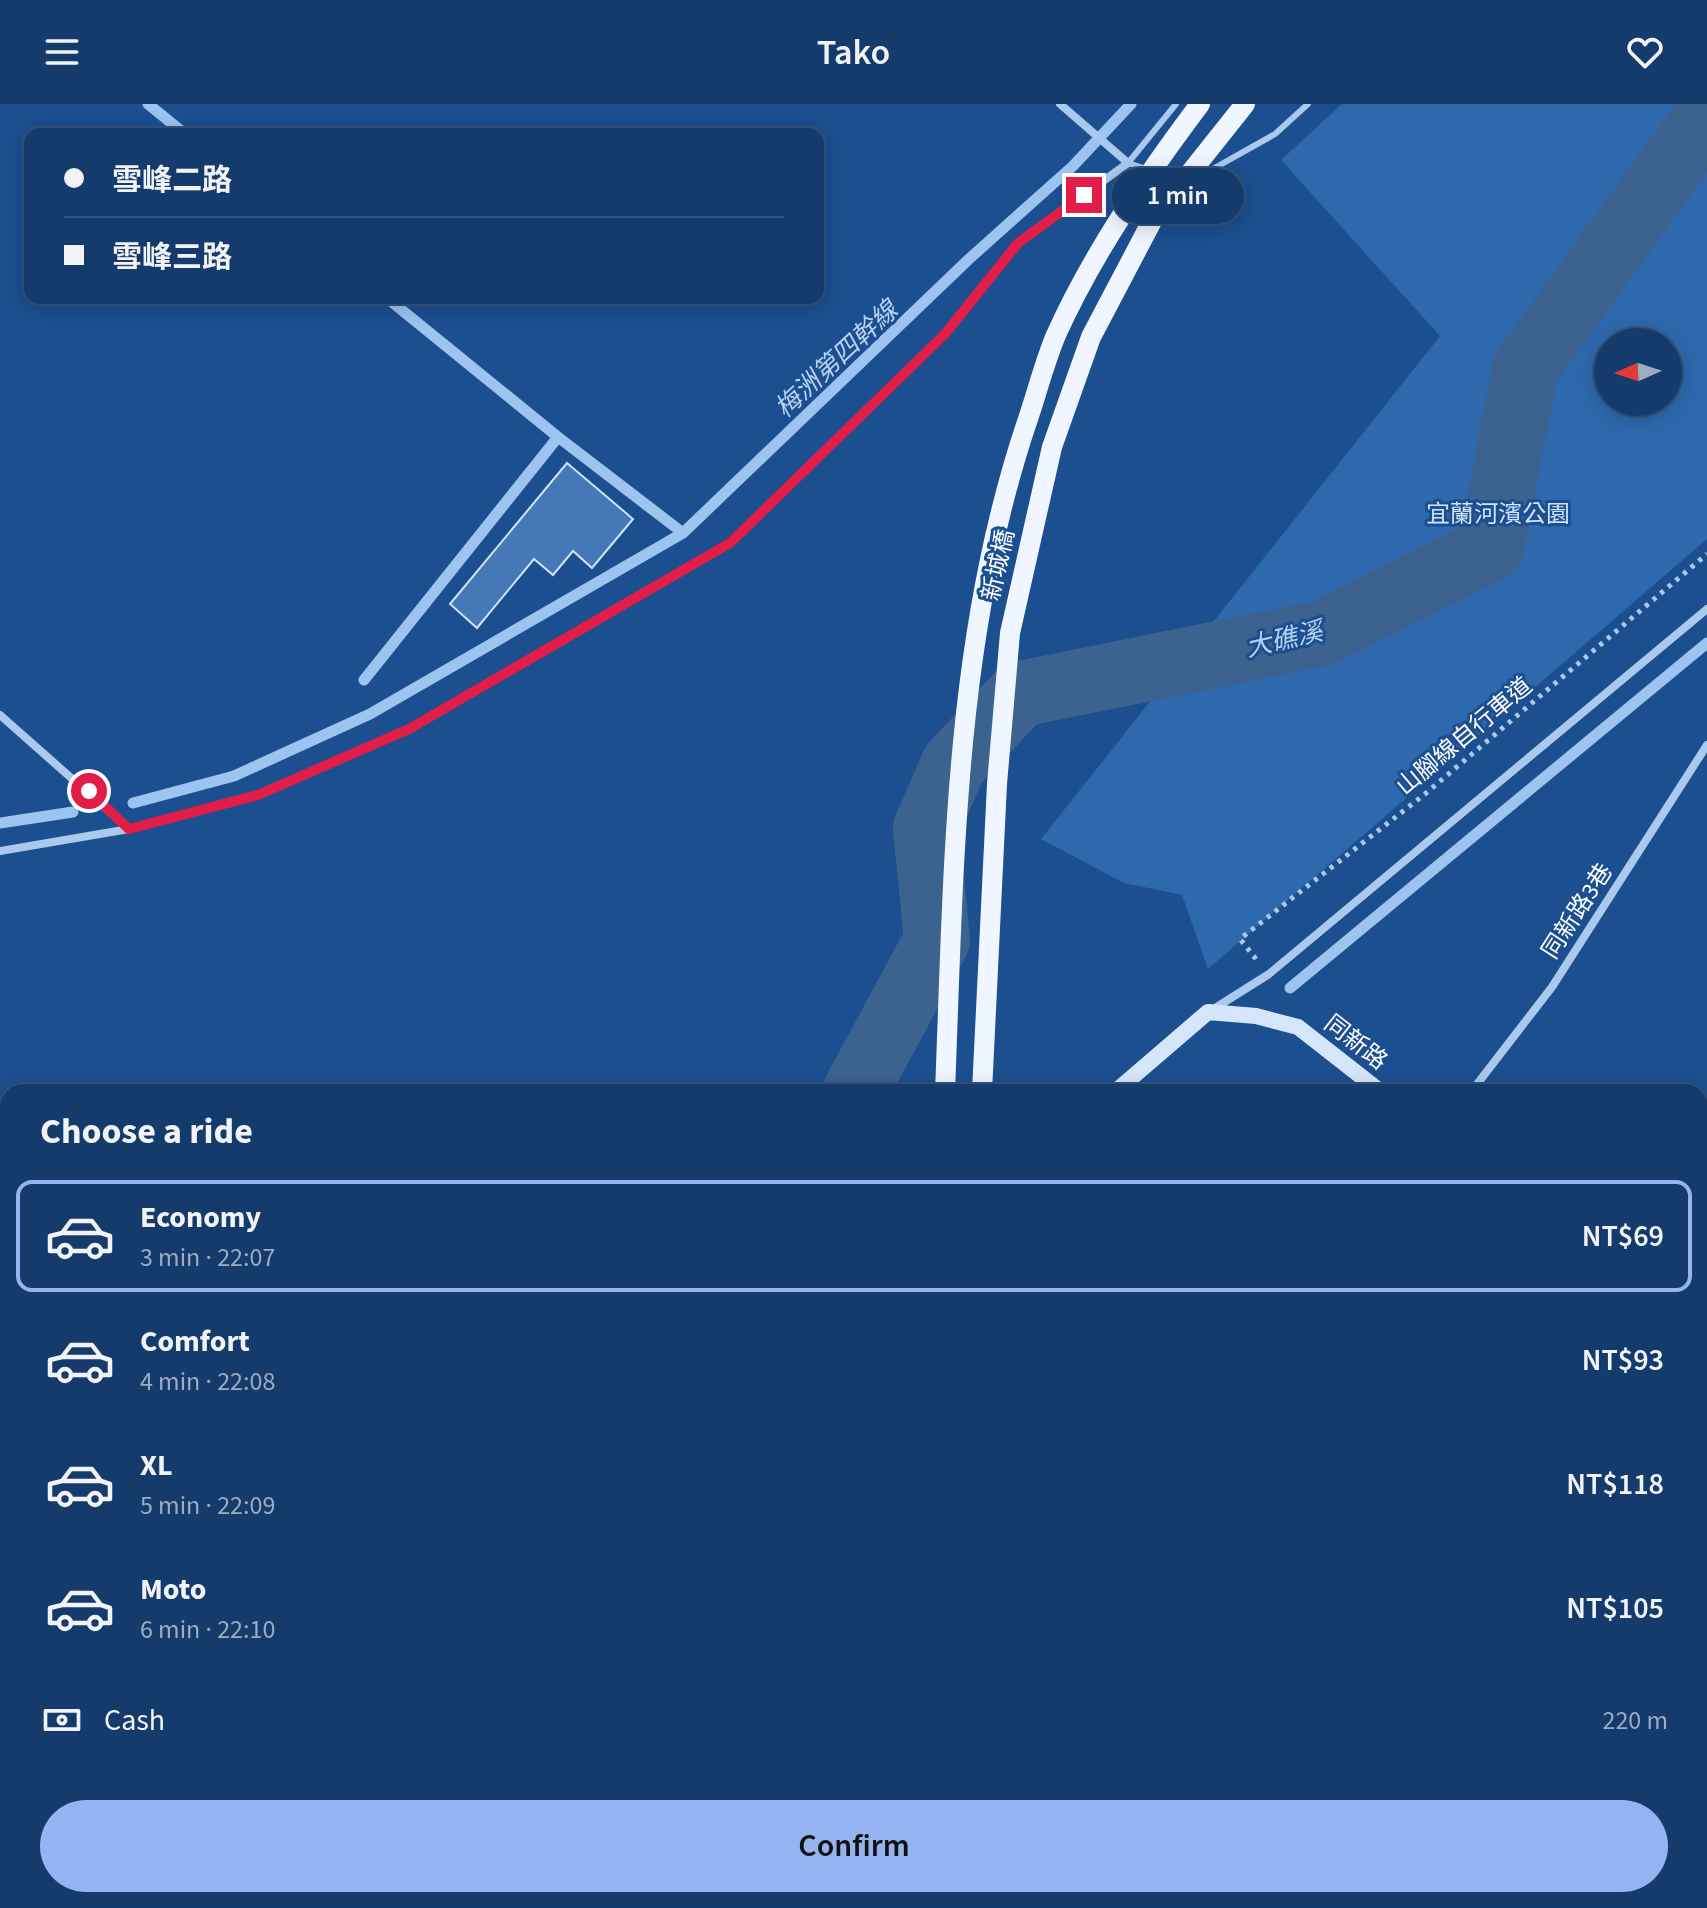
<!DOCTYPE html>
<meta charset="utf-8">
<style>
:root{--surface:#143b6b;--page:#1d4271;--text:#f1f3f6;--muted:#9dadc1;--line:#33557e;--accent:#95b2f1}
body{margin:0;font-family:"Source Sans 3","Noto Sans TC",sans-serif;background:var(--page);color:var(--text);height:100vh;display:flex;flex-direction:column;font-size:30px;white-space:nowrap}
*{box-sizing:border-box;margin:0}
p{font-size:26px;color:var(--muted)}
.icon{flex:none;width:44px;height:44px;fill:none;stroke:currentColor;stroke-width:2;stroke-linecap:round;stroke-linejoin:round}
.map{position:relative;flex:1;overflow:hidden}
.details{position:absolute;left:0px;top:980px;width:1708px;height:824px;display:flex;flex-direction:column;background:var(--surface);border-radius:24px 24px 0 0;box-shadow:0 4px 20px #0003,0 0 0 2px var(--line)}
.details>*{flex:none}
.banner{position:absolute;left:24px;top:24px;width:800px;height:176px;border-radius:16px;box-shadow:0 4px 20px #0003,0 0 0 2px var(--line);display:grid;align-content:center;height:176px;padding:0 40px;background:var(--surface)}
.needle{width:52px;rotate:267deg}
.fabs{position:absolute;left:1594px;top:224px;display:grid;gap:16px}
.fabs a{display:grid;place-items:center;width:88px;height:88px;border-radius:50%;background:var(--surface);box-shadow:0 4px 20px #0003,0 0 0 2px var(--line);font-size:40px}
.end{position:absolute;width:36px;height:36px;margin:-18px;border:10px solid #e11d48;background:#fff;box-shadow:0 0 0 4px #fff}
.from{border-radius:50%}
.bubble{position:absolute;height:56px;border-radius:28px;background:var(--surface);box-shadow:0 4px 20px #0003,0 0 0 2px var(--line);font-size:26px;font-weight:600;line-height:56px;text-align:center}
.banner b{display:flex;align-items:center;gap:28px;height:76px;font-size:30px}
.banner b+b{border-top:2px solid var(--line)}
.banner i{width:20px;height:20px;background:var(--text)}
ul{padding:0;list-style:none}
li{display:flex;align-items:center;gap:24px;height:112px;margin:0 16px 12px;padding:0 24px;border:4px solid transparent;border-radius:16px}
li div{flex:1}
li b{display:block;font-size:30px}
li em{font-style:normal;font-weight:600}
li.selected{border-color:var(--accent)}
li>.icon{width:72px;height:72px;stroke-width:1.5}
h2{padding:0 40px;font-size:36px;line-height:96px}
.pay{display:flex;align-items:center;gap:20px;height:88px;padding:0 40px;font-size:30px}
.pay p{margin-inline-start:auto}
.cta{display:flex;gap:16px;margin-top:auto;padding:16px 40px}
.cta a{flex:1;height:92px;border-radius:48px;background:var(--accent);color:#111;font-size:32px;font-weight:600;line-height:92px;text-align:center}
header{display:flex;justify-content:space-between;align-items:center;height:104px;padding:0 40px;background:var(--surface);font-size:36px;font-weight:600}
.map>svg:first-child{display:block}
.green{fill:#2e69ad;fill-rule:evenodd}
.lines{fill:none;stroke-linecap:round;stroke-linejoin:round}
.stream{stroke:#9cc4f0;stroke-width:11}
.river{stroke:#3c6290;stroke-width:66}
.building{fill:#4478b7;stroke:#cfe3fa;stroke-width:2}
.path{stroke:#a9c9ee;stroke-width:5;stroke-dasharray:4 6;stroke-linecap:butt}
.lane{stroke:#a9c9ee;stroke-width:6}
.street{stroke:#a9c9ee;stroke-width:8}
.secondary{stroke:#d6e6fa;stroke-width:16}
.primary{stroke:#f0f6ff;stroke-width:20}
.route{stroke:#e11d48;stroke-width:10}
.labels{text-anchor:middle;stroke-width:6;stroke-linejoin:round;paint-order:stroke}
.park-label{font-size:24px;fill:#cfe3fa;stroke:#1b4f8f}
.street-label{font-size:24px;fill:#fff;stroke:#1b4f8f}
.water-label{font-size:26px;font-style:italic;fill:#b5d3f5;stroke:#1b4f8f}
</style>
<header><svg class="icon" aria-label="menu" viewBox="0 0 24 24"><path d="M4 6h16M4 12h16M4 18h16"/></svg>Tako<svg class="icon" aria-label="heart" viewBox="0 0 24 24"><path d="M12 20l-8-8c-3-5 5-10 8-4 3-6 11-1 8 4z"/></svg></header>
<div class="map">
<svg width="1707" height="1804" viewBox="0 0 1707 1804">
<rect width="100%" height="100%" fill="#1b4f8f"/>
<path class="green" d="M1342 0H1707V435L1208 865 1182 791 1124 779 1041 735 1440 232 1281 56ZM1608 238H1668V298H1608Z
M0 1784H8V1796H295L287 1804H0Z"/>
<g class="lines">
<path class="stream" d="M148 0 185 30
M558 333 683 429
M364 576 558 333 387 194
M133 699 234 672 370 610 683 429 969 155 1073 62 1131 0
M0 719 73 708
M1290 884 1707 539
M1700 1467H1707
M0 1792H8
M102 1804 126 1800 130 1796
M740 1804 743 1796"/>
<path class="river" d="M855 988 937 836 926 724 954 660 1020 590 1323 529 1491 444 1525 265 1707 12
M0 1312 8 1311"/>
</g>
<path class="building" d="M567 359 633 415 592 464 573 447 553 471 534 455 477 524 450 500Z"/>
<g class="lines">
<path class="path" d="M1256 855 1240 835 1425 690 1707 450"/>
<path class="lane" d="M1176 0 1128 59 1181 76
M1195 75 1275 30 1308 0"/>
<path class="street" d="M0 611 129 725
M0 747 129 725 258 691 409 625 730 439 945 230 1018 139 1128 59 1060 0
M1212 906 1269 870 1707 505
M1471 988 1552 883 1707 641
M1700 1495 1707 1496
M0 1759H8
M1207 1796 1238 1804
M1514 1804 1518 1796"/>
<path class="secondary" d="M1115 988 1208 908 1256 912 1298 923 1381 988
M1700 1239 1707 1245"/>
<path class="primary" d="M945 988C954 760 954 530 1029 312 1038 285 1045 257 1056 231 1093 149 1146 72 1200 0
M982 988 997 680 1010 529 1052 343 1091 233 1152 117 1245 0
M924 1804 928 1796"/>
</g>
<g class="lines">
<path class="route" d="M89 687 129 725 258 691 409 625 730 439 945 230 1018 139 1084 91"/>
</g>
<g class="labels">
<g class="park-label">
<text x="1498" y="418">宜蘭河濱公園</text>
</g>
<g class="street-label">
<text transform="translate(998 461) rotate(-77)" y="8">新城橋</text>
<text transform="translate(1464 632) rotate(-40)" y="8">山腳線自行車道</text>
<text transform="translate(1577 807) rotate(-57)" y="8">同新路3巷</text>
<text transform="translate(1356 938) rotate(38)" y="8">同新路</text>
</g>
<g class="water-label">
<text transform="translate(836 255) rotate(-43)" y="9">梅洲第四幹線</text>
<text transform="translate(1284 535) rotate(-13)" y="9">大礁溪</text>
</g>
</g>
</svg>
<div class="fabs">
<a><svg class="needle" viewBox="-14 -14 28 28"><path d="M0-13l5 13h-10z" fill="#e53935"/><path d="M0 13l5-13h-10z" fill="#9dadc1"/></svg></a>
</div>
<i class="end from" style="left:89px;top:687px"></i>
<i class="end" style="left:1084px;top:91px"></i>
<div class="bubble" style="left:1112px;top:64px;width:132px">1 min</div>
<div class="banner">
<b><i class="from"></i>雪峰二路</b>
<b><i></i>雪峰三路</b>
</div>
<section class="details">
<h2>Choose a ride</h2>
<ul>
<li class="selected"><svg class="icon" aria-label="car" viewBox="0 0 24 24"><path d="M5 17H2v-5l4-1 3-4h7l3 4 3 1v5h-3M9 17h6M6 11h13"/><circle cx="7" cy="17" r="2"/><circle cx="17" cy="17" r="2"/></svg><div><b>Economy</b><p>3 min · 22:07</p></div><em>NT$69</em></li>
<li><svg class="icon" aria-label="car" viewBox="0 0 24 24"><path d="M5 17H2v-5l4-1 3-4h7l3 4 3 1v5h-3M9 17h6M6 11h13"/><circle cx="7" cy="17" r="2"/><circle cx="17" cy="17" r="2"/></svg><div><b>Comfort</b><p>4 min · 22:08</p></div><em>NT$93</em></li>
<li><svg class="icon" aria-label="car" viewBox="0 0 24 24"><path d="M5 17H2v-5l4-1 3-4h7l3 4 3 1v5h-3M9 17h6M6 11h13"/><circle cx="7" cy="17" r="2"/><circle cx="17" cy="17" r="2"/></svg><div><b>XL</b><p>5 min · 22:09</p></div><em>NT$118</em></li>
<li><svg class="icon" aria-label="car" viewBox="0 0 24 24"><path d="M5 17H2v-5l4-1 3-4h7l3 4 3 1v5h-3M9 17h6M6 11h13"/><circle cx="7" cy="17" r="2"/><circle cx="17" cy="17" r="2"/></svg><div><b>Moto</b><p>6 min · 22:10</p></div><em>NT$105</em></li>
</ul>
<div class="pay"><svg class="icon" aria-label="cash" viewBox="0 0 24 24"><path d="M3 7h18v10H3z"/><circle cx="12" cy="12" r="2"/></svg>Cash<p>220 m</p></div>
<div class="cta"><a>Confirm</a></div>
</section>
</div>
